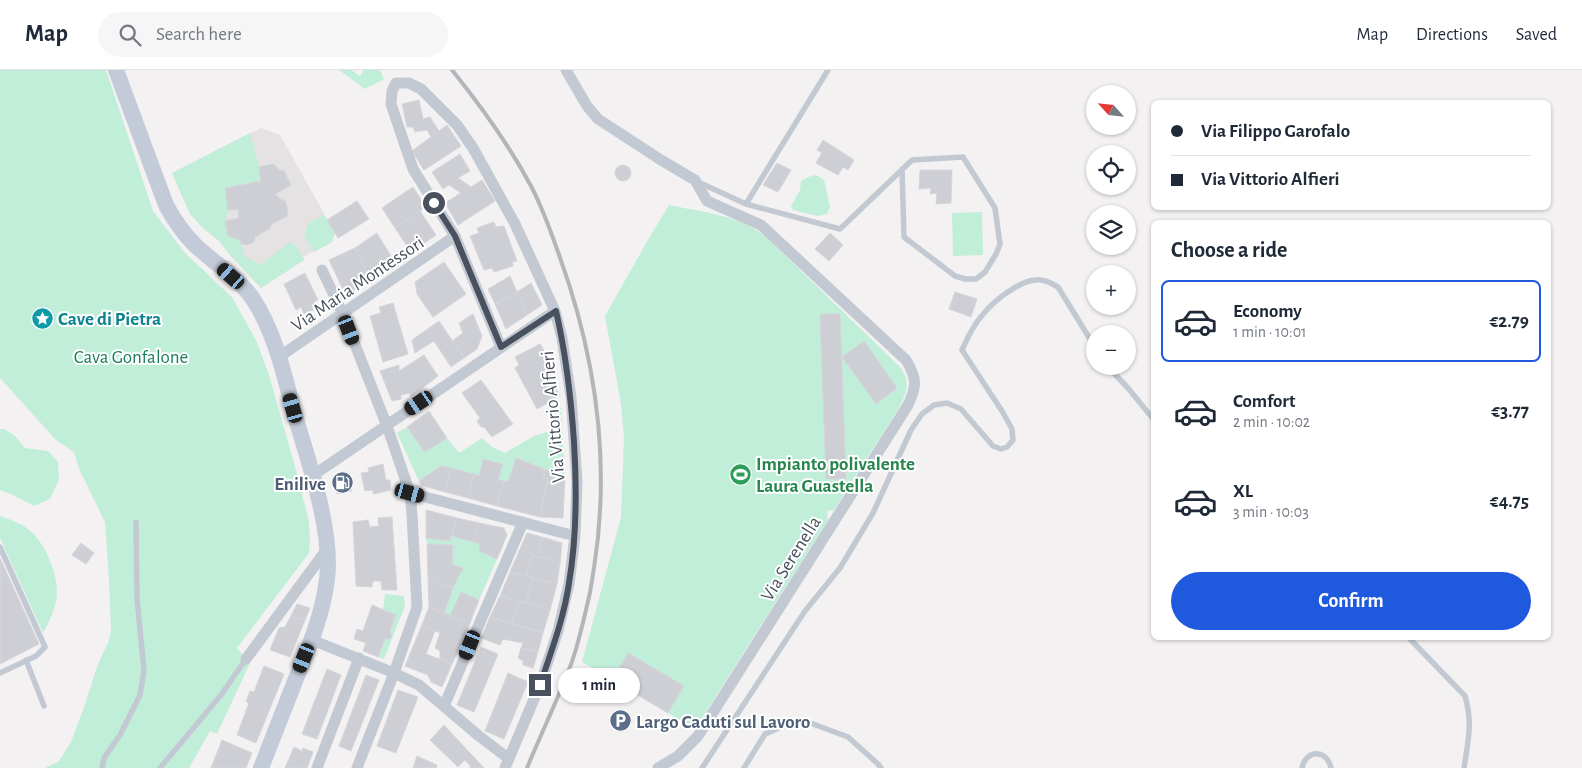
<!DOCTYPE html>
<meta charset="utf-8">
<style>
:root{--surface:#fff;--page:#f6f6f7;--text:#1f2937;--muted:#747a83;--line:#e0e1e3;--accent:#1f59de}
body{margin:0;font-family:"Alegreya Sans",sans-serif;background:var(--page);color:var(--text);height:100vh;display:flex;flex-direction:column;font-size:19px;white-space:nowrap}
*{box-sizing:border-box;margin:0}
p{font-size:16px;color:var(--muted)}
.icon{flex:none;width:28px;height:28px;fill:none;stroke:currentColor;stroke-width:2;stroke-linecap:round;stroke-linejoin:round}
.map{position:relative;flex:1;overflow:hidden}
.details{position:absolute;left:1151px;top:150px;width:400px;height:420px;display:flex;flex-direction:column;background:var(--surface);border-radius:8px;box-shadow:0 1px 4px #0004}
.details>*{flex:none}
.guide{position:absolute;left:1151px;top:30px;width:400px;height:110px;border-radius:8px;box-shadow:0 1px 4px #0004;display:grid;align-content:center;height:110px;padding:0 20px;background:var(--surface)}
.needle{width:32px;rotate:297deg}
.buttons{position:absolute;left:1086px;top:15px;display:grid;gap:10px}
.buttons a{display:grid;place-items:center;width:50px;height:50px;border-radius:50%;background:var(--surface);box-shadow:0 1px 4px #0004;font-size:25px}
.end{position:absolute;width:22px;height:22px;margin:-11px;border:6px solid #49515e;background:#fff;box-shadow:0 0 0 2px #fff}
.from{border-radius:50%}
.bubble{position:absolute;height:35px;border-radius:18px;background:var(--surface);box-shadow:0 1px 4px #0004;font-size:16px;font-weight:700;line-height:35px;text-align:center}
.car{position:absolute;width:15px;height:30px;margin:-15px -8px;border-radius:6px;box-shadow:0 0 4px 1px #0007;background:linear-gradient(#222 24%,#8ab4d8 0 40%,#222 0 76%,#8ab4d8 0 86%,#222 0)}
.guide b{display:flex;align-items:center;gap:18px;height:48px;font-size:19px}
.guide b+b{border-top:1px solid var(--line)}
.guide i{width:12px;height:12px;background:var(--text)}
ul{padding:0;list-style:none}
li{display:flex;align-items:center;gap:15px;height:82px;margin:0 10px 8px;padding:0 10px;border:2px solid transparent;border-radius:8px}
li div{flex:1}
li b{display:block;font-size:19px}
li em{font-style:normal;font-weight:700}
li.on{border-color:var(--accent)}
li>.icon{width:45px;height:45px;stroke-width:1.5}
h2{padding:0 20px;font-size:22px;line-height:60px}
.action{display:flex;gap:10px;margin-top:auto;padding:10px 20px}
.action a{flex:1;height:58px;border-radius:30px;background:var(--accent);color:#fff;font-size:20px;font-weight:700;line-height:58px;text-align:center}
header{display:flex;align-items:center;gap:30px;box-sizing:border-box;height:70px;padding:0 25px;background:var(--surface);border-bottom:1px solid var(--line)}
header strong{font-size:24px}
nav{display:flex;gap:28px;margin-inline-start:auto;font-size:18px}
.search{width:350px;height:45px;background:var(--page);display:flex;align-items:center;gap:12px;box-sizing:border-box;padding:0 18px;border-radius:28px;color:var(--muted);font-size:19px}
.map>svg:first-child{display:block}
.education{fill:#e4e2e3}
.green{fill:#c1eed9}
.building{fill:#cecfd5;stroke:#d5d6dc}
.lines{fill:none;stroke-linecap:round;stroke-linejoin:round}
.lane{stroke:#c2c9d2;stroke-width:5.5}
.street{stroke:#c2c9d2;stroke-width:11}
.secondary{stroke:#c4cbd8;stroke-width:16}
.rail{stroke:#b3b5bb;stroke-width:4}
.route{stroke:#49515e;stroke-width:6}
.labels{text-anchor:middle;stroke-width:4;stroke-linejoin:round;paint-order:stroke}
.street-label{font-size:19px;fill:#49515e;stroke:#fff}
.culture-label{font-size:19px;font-weight:bold;fill:#0d838f;stroke:#fff;text-anchor:start}
.park-label{font-size:19px;fill:#1b7e5a;stroke:#fff}
.leisure-label{font-size:19px;font-weight:bold;fill:#27864d;stroke:#fff;text-anchor:start}
.service-label{font-size:19px;font-weight:bold;fill:#4e5e75;stroke:#fff;text-anchor:end}
</style>
<header>
<strong>Map</strong>
<div class="search"><svg class="icon" aria-label="search" viewBox="0 0 24 24"><circle cx="10" cy="10" r="6"/><path d="M15 15l6 6"/></svg>Search here</div>
<nav><a>Map</a><a>Directions</a><a>Saved</a></nav>
</header>
<div class="map">
<svg width="1582" height="698" viewBox="0 0 1582 698">
<rect width="100%" height="100%" fill="#f3f1f1"/>
<path class="education" d="M261 58 280 65 335 163 332 172 303 187 304 190 261 218 230 185 218 170 204 159 190 144 172 103Z"/>
<path class="green" d="M0 0H106L153 141 185 183 232 227 257 272 269 305 296 400 309 452 310 472 309 483 237 578 250 593 217 664 210 661 189 698H45L59 691 71 672 84 637 98 594 108 573 111 561 109 509 105 452 80 401 74 382 56 370 0 308Z
M339 0H351L360 6 364 0H380L384 9 365 19Z
M250 63 259 97 261 111 225 118 228 140 225 151 228 166 240 170 245 187 260 195 290 172 296 176 304 190 261 218 230 185 218 170 204 159 190 144 172 103Z
M816 105 824 110 830 137 827 144 818 146 793 140 791 136 800 120 801 111 808 107Z
M669 135C702 142 737 145 764 165L900 297C912 313 906 325 897 341L834 440 827 441 828 450 695 659 582 592 621 447 624 368 621 334 605 246 649 168Z
M982 142 983 185 953 186 952 143Z
M324 145 335 163 332 172 314 182 304 165 309 153Z
M561 337 565 407 516 388 508 412 498 410 503 394 483 389 479 406 441 396 419 411 397 363 407 357 425 382 447 368 459 383 482 368 492 377 505 383 534 366 557 359 556 340Z
M0 359H4L14 365 25 378 48 381 58 392 59 410 50 429 34 436 11 424 0 420Z
M0 446C9 449 20 453 28 459 46 473 61 509 56 532 53 543 49 553 43 563L0 468Z
M452 466 480 474 479 481 497 489 479 530 461 522 450 546 444 543 453 518 463 498 452 494 453 475 427 474 426 468 450 471Z
M385 524 404 526 405 536 384 589 378 587 385 569H389L392 566 390 561 396 546 383 540Z"/>
<path class="building" d="M419 30 423 49 430 47 439 61 447 55 461 76 424 100 412 81 431 67 427 60 415 62 413 57H407L402 34Z
M823 70 854 90 848 100 843 97 838 105 816 93 822 83 817 80Z
M460 84 470 101 458 108 471 117 482 110 495 131 458 155 445 133 461 123 449 115 443 119 432 102Z
M777 93 791 100 778 122 763 115Z
M274 94 279 100 284 101 291 115 275 124 280 129 285 131 288 140 287 146 272 154 269 159 255 167 254 172 247 175 241 174 240 170 228 166 225 151 239 148 238 139 228 140 225 118 261 111 259 97Z
M615 103a8 8 0 1 1 16 0a8 8 0 1 1-16 0Z
M920 100H952L951 133 936 134 937 123 930 124 931 118 919 119Z
M413 117 426 137 395 158 382 138Z
M357 131 369 149 338 168 327 150Z
M420 141 436 165 411 182 395 158Z
M494 152 496 157 504 156 517 191 512 192 513 196 494 202 492 198 484 200 470 166 479 163 477 158Z
M377 163 395 193 371 209 355 178Z
M830 163 843 175 829 191 815 179Z
M355 178 371 209 346 226 329 190Z
M444 192 466 224 433 247 417 224 415 212Z
M305 203 318 230 314 232 317 238 304 244 301 237 296 240 284 214Z
M510 206 517 222 495 234 488 219Z
M531 213 542 235 527 245 517 222Z
M517 222 527 245 506 259 495 234Z
M955 222 977 229 971 247 949 239Z
M393 233 408 284 383 292 370 246 381 243 379 237Z
M473 244 482 266 477 279 464 288 452 271 463 263 459 253Z
M820 244H840L846 409H826Z
M439 251 464 288 451 297 434 271 415 283 412 270Z
M864 271 897 318 876 334 842 287Z
M540 274 551 292 545 295 557 315 555 318 560 326 537 339 515 298 519 295 515 287Z
M424 285 438 306 411 327 409 323 401 325V329L392 331 380 301 399 295V301Z
M481 310 513 354 492 367 484 357H481L477 351 480 348 462 323Z
M429 341 447 368 425 382 407 357Z
M516 388 544 399V407L548 409 540 447 497 436 504 411 508 412Z
M483 389 503 394 498 410 504 411 497 436 468 428 474 404 479 406Z
M383 394 386 410H390L391 420 373 424V420L365 421 361 403 369 402 368 398Z
M441 396 451 398 445 422 421 415 419 411Z
M451 398 474 404 468 428 445 422Z
M544 399 565 407 563 448 540 447 548 409 544 407Z
M349 403 352 421 337 424 335 406Z
M426 440 457 448 450 471 426 468Z
M392 447 397 520H382L381 511H373L372 517 356 516 353 452 368 450 370 457 379 456 378 448Z
M457 448 479 453 473 472 452 466Z
M479 453 504 458 507 465 497 489 479 481 480 474 473 472Z
M527 463 542 467 538 487 532 485 526 506 510 502Z
M542 467 562 473 560 493 538 487Z
M81 473 94 483 86 494 72 485Z
M427 474 453 475 452 494 463 498 453 518 428 508Z
M532 485 560 493 557 514 526 506Z
M0 488 39 574 0 594Z
M510 502 533 508 526 533 500 526Z
M428 508 453 518 444 543 429 537Z
M533 508 557 514 550 540 526 533Z
M461 522 479 530 470 553 450 546Z
M500 526 519 531 512 554 490 547Z
M519 531 550 540 543 563 512 554Z
M297 534 310 538 305 550 291 546Z
M372 535 396 545 390 561 392 566 389 569H385L378 587 363 581 366 573 354 569 357 559 363 561Z
M429 537 470 553 452 594 440 589V581L435 578 440 563 422 555Z
M291 546 305 550 290 587 270 580 279 558 285 557Z
M490 547 543 563 538 582 521 578 523 573 503 569 500 575 481 568Z
M422 555 435 561 426 584 452 594 442 617 431 612 428 605 405 596Z
M481 577 498 584 474 642 457 635Z
M521 578 538 582 533 598 523 595V591L518 588Z
M628 583 684 616 668 643 612 610Z
M264 596 284 604 256 673 237 665 249 633 246 632 250 621 254 622Z
M327 599 341 605 317 669 302 664Z
M508 603 528 612 504 669 485 661Z
M366 605 379 610 351 681 339 676Z
M398 620 418 627 396 683 377 676Z
M444 655 484 698H470V696L465 690 458 697 430 670Z
M222 670 252 683 246 698H211Z
M294 677 302 681 303 678 313 682 307 698H285Z
M417 686 437 695 436 698H413Z"/>
<g class="lines">
<path class="lane" d="M698 112 746 134 840 159 912 90 963 87 995 138 1000 174 996 184 985 202 976 209H965L955 206 904 167 902 99
M746 134 828 0
M1154 293V303
M1107 296 1128 318 1154 350
M0 477 45 577 36 586 0 603
M1409 568 1465 626C1473 653 1468 671 1464 698
M26 590 44 636
M102 698 104 688 120 665 140 625 144 601 137 528 136 452
M160 698 221 625 246 589
M702 698 805 541 840 498 873 443 911 360 922 344 934 335 947 333 961 339 993 376 1001 379 1007 377 1013 370 1012 359 1002 341 962 280C968 267 974 254 984 243 995 230 1019 211 1036 210 1044 209 1051 213 1058 217L1095 277
M744 698 765 664 786 655 805 651 848 667 878 694 881 698
M1302 698C1306 679 1327 679 1331 698"/>
<path class="street" d="M566 0 587 36 598 49 661 90 695 110 707 131 761 155 906 290C917 308 917 316 908 335L698 666 678 686 658 698
M322 200 343 244 387 356 410 423 412 445 417 537 394 603 357 698
M501 277 455 166 413 99 391 34 392 21 396 13H409L421 19 457 55 473 78 515 154 555 241 562 268 571 327 577 412 575 466 569 514 558 561 540 615 505 698
M279 287 455 166
M312 406 555 241
M410 423 575 466
M312 570 394 603 419 615 479 666 509 689
M246 589 327 479
M444 636 523 452
M317 698 359 588"/>
<path class="secondary" d="M116 0 166 135C174 150 183 163 195 175 214 193 238 207 253 229 275 262 285 308 295 346 309 393 333 461 327 509 323 543 310 575 297 606 285 637 273 667 261 698"/>
<path class="rail" d="M452 0C481 36 509 75 531 116 542 137 550 159 558 182 595 283 611 391 594 498 592 509 591 520 588 531 583 553 578 576 570 597 557 631 541 664 527 698"/>
</g>
<g class="lines">
<path class="route" d="M434 133 455 166 501 277 556 241C566 284 571 328 574 372 577 420 577 466 569 513 564 548 551 582 540 615"/>
</g>
<defs>
<symbol id="sight-disc" viewBox="-11 -11 22 22"><circle r="9.5" fill="#0f9aa8" stroke="#fff"/><path d="M0-6L1.8-2.2L6-1.7L2.9 1.2L3.7 5.4L0 3.3L-3.7 5.4L-2.9 1.2L-6-1.7L-1.8-2.2Z" fill="#fff"/></symbol>
<symbol id="stadium-disc" viewBox="-11 -11 22 22"><circle r="9.5" fill="#2e9e5b" stroke="#fff"/><path d="M0-5a6.5 5 0 1 0 0 10a6.5 5 0 1 0 0-10ZM-3.5-1.8h7v3.6h-7Z" fill="#fff"/></symbol>
<symbol id="fuel-disc" viewBox="-11 -11 22 22"><circle r="9.5" fill="#5c6f8a" stroke="#fff"/><path d="M-5.5-6h7V0h2V4h1.3V-2.5L3-4.5l.8-.8L6-3V5H2.5V1h-1V6h-7ZM-4.2-4.7v3.2H.2V-4.7Z" fill="#fff"/></symbol>
<symbol id="parking-disc" viewBox="-11 -11 22 22"><circle r="9.5" fill="#5c6f8a" stroke="#fff"/><path d="M-3.5-5.5H1a3.5 3.5 0 0 1 0 7H-1V5.5H-3.5ZM-1-3.4V-.6H.8a1.4 1.4 0 0 0 0-2.8Z" fill="#fff"/></symbol>
</defs>
<g fill-rule="evenodd">
<use href="#sight-disc" x="30" y="236" width="25" height="25"/>
<use href="#stadium-disc" x="728" y="392" width="25" height="25"/>
<use href="#fuel-disc" x="330" y="400" width="25" height="25"/>
<use href="#parking-disc" x="608" y="638" width="25" height="25"/>
</g>
<g class="labels">
<g class="street-label">
<text transform="translate(357 213) rotate(-34)" y="7">Via Maria Montessori</text>
<text transform="translate(552 347) rotate(-95)" y="7">Via Vittorio Alfieri</text>
<text transform="translate(790 488) rotate(-58)" y="7">Via Serenella</text>
</g>
<g class="culture-label">
<text x="58" y="255">Cave di Pietra</text>
</g>
<g class="park-label">
<text x="131" y="293">Cava Gonfalone</text>
</g>
<g class="leisure-label">
<text x="756" y="400">Impianto polivalente<tspan x="756" dy="22">Laura Guastella</tspan></text>
</g>
<g class="service-label">
<text x="326" y="420">Enilive</text>
<text x="636" y="658" text-anchor="start">Largo Caduti sul Lavoro</text>
</g>
</g>
</svg>
<div class="buttons">
<a><svg class="needle" viewBox="-14 -14 28 28"><path d="M0-13l5 13h-10z" fill="#e53935"/><path d="M0 13l5-13h-10z" fill="#747a83"/></svg></a>
<a><svg class="icon" aria-label="locate" viewBox="0 0 24 24"><circle cx="12" cy="12" r="6"/><path d="M12 2v4M12 18v4M2 12h4M18 12h4"/></svg></a>
<a><svg class="icon" aria-label="layers" viewBox="0 0 24 24"><path d="M12 4l9 5-9 5-9-5zM3 14l9 5 9-5"/></svg></a>
<a>+</a>
<a>−</a>
</div>
<i class="end from" style="left:434px;top:133px"></i>
<i class="end" style="left:540px;top:615px"></i>
<div class="bubble" style="left:558px;top:598px;width:82px">1 min</div>
<i class="car" style="left:231px;top:206px;rotate:311deg"></i>
<i class="car" style="left:349px;top:260px;rotate:159deg"></i>
<i class="car" style="left:419px;top:333px;rotate:236deg"></i>
<i class="car" style="left:293px;top:338px;rotate:344deg"></i>
<i class="car" style="left:410px;top:423px;rotate:105deg"></i>
<i class="car" style="left:470px;top:575px;rotate:202deg"></i>
<i class="car" style="left:304px;top:588px;rotate:202deg"></i>
<div class="guide">
<b><i class="from"></i>Via Filippo Garofalo</b>
<b><i></i>Via Vittorio Alfieri</b>
</div>
<section class="details">
<h2>Choose a ride</h2>
<ul>
<li class="on"><svg class="icon" aria-label="car" viewBox="0 0 24 24"><path d="M5 17H2v-5l4-1 3-4h7l3 4 3 1v5h-3M9 17h6M6 11h13"/><circle cx="7" cy="17" r="2"/><circle cx="17" cy="17" r="2"/></svg><div><b>Economy</b><p>1 min · 10:01</p></div><em>€2.79</em></li>
<li><svg class="icon" aria-label="car" viewBox="0 0 24 24"><path d="M5 17H2v-5l4-1 3-4h7l3 4 3 1v5h-3M9 17h6M6 11h13"/><circle cx="7" cy="17" r="2"/><circle cx="17" cy="17" r="2"/></svg><div><b>Comfort</b><p>2 min · 10:02</p></div><em>€3.77</em></li>
<li><svg class="icon" aria-label="car" viewBox="0 0 24 24"><path d="M5 17H2v-5l4-1 3-4h7l3 4 3 1v5h-3M9 17h6M6 11h13"/><circle cx="7" cy="17" r="2"/><circle cx="17" cy="17" r="2"/></svg><div><b>XL</b><p>3 min · 10:03</p></div><em>€4.75</em></li>
</ul>
<div class="action"><a>Confirm</a></div>
</section>
</div>
